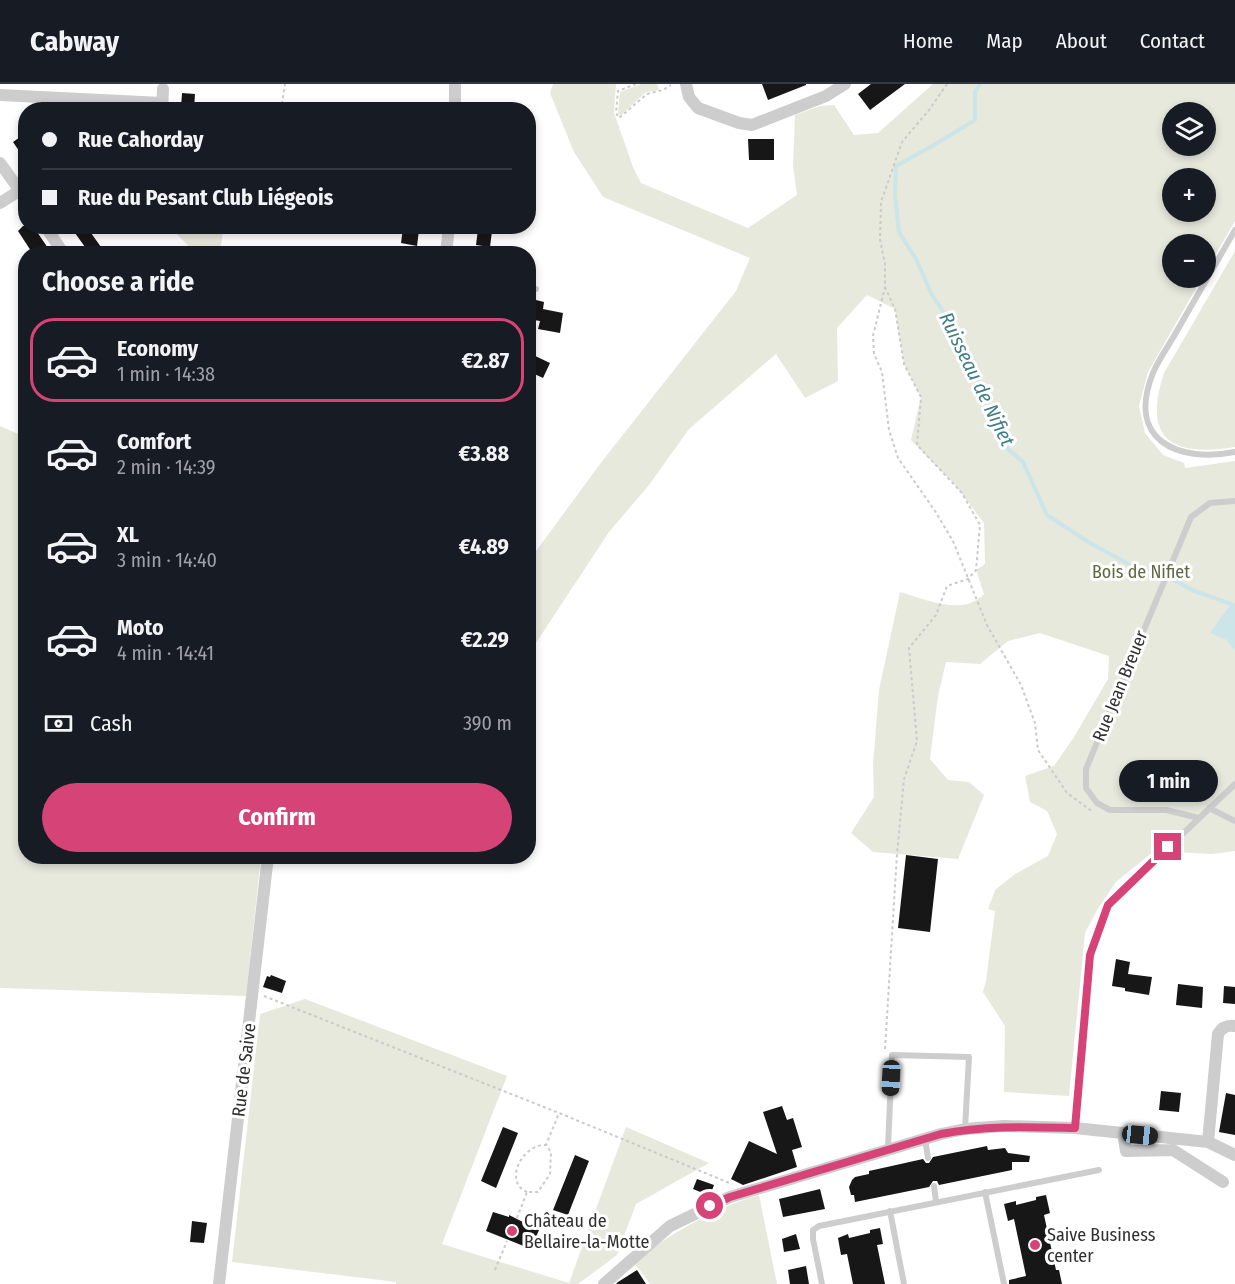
<!DOCTYPE html>
<meta charset="utf-8">
<style>
:root{--surface:#171b24;--page:#20242c;--text:#f1f3f6;--muted:#9ea1a6;--line:#363941;--accent:#d64477}
body{margin:0;font-family:"Fira Sans Condensed",sans-serif;background:var(--page);color:var(--text);height:100vh;display:flex;flex-direction:column;font-size:22px;white-space:nowrap}
*{box-sizing:border-box;margin:0}
p{font-size:20px;color:var(--muted)}
.icon{flex:none;width:33px;height:33px;fill:none;stroke:currentColor;stroke-width:2;stroke-linecap:round;stroke-linejoin:round}
.map{position:relative;flex:1;overflow:hidden}
.panel{position:absolute;left:18px;top:162px;width:518px;height:618px;display:flex;flex-direction:column;background:var(--surface);border-radius:24px;box-shadow:0 3px 9px #0003}
.panel>*{flex:none}
.banner{position:absolute;left:18px;top:18px;width:518px;height:132px;border-radius:24px;box-shadow:0 3px 9px #0003;display:grid;align-content:center;height:132px;padding:0 24px;background:var(--surface)}
.tools{position:absolute;left:1162px;top:18px;display:grid;gap:12px}
.tools a{display:grid;place-items:center;width:54px;height:54px;border-radius:50%;background:var(--surface);box-shadow:0 3px 9px #0003;font-size:30px}
.end{position:absolute;width:27px;height:27px;margin:-14px;border:8px solid #d64477;background:#fff;box-shadow:0 0 0 3px #fff}
.from{border-radius:50%}
.bubble{position:absolute;height:42px;border-radius:21px;background:var(--surface);box-shadow:0 3px 9px #0003;font-size:20px;font-weight:700;line-height:42px;text-align:center}
.car{position:absolute;width:18px;height:36px;margin:-18px -9px;border-radius:8px;box-shadow:0 0 4px 2px #0007;background:linear-gradient(#222 24%,#8ab4d8 0 40%,#222 0 76%,#8ab4d8 0 86%,#222 0)}
.banner b{display:flex;align-items:center;gap:21px;height:57px;font-size:22px}
.banner b+b{border-top:2px solid var(--line)}
.banner i{width:15px;height:15px;background:var(--text)}
ul{padding:0;list-style:none}
li{display:flex;align-items:center;gap:18px;height:84px;margin:0 12px 9px;padding:0 12px;border:3px solid transparent;border-radius:24px}
li div{flex:1}
li b{display:block;font-size:22px}
li em{font-style:normal;font-weight:700}
li.on{border-color:var(--accent)}
li>.icon{width:54px;height:54px;stroke-width:1.5}
h2{padding:0 24px;font-size:27px;line-height:72px}
.pay{display:flex;align-items:center;gap:15px;height:66px;padding:0 24px;font-size:22px}
.pay p{margin-inline-start:auto}
.button{display:flex;gap:12px;margin-top:auto;padding:12px 24px}
.button a{flex:1;height:69px;border-radius:36px;background:var(--accent);color:#fff;font-size:24px;font-weight:700;line-height:69px;text-align:center}
header{display:flex;align-items:center;gap:36px;box-sizing:border-box;height:84px;padding:0 30px;background:var(--surface);border-bottom:2px solid var(--line)}
header strong{font-size:28px}
nav{display:flex;gap:33px;margin-inline-start:auto;font-size:21px}
.map>svg:first-child{display:block}
.green{fill:#e7e9dd;fill-rule:evenodd}
.water{fill:#cbe5e8}
.lines{fill:none;stroke-linecap:round;stroke-linejoin:round}
.stream{stroke:#cbe5e8;stroke-width:4}
.building{fill:#171717}
.path{stroke:#cacaca;stroke-width:2;stroke-dasharray:3 3;stroke-linecap:butt}
.lane{stroke:#cdcdcd;stroke-width:6}
.street{stroke:#cdcdcd;stroke-width:12}
.route{stroke:#d64477;stroke-width:8}
.poi-dot{fill:#d64477;stroke:#fff;stroke-width:2}
.labels{text-anchor:middle;stroke-width:6;stroke-linejoin:round;paint-order:stroke}
.park-label{font-size:18px;fill:#5e6841;stroke:#fff}
.street-label{font-size:18px;fill:#303030;stroke:#fff}
.poi-label{font-size:18px;fill:#303030;stroke:#fff;text-anchor:start}
.water-label{font-size:20px;font-style:italic;fill:#427e86;stroke:#fff}
</style>
<header>
<strong>Cabway</strong>
<nav><a>Home</a><a>Map</a><a>About</a><a>Contact</a></nav>
</header>
<div class="map">
<svg width="1235" height="1200" viewBox="0 0 1235 1200">
<rect width="100%" height="100%" fill="#fff"/>
<path class="green" d="M553 0H616L614 29 633 83 641 99 748 144 797 111 793 82 795 31 820 22 834 21 854 51 878 49 933 0H1235V137L1206 187V160H1173V194H1202L1148 288 1139 322 1145 349 1163 371 1184 379 1185 384 1235 377V767L1212 770 1154 767 1116 798 1097 826 1085 849 1069 1012 1004 1008 1005 942 983 908 986 897 995 827 988 825 995 806 1015 790 1048 772 1057 750 1047 727 1030 718 1025 692 1054 682 1074 653 1108 595 1109 572 1040 549 1008 557 980 580 946 578 938 612 930 675 948 696 969 698 984 711 958 775 873 768 851 749 874 713 873 680 879 606 900 508C925 515 963 533 984 510L976 486 985 480 984 439 956 402 911 356 921 313 904 280 895 225 867 211 837 244 838 297 805 314 776 270 689 345 649 401 609 448 528 571V478L600 380 736 207 750 174 603 113 574 68 550 9ZM1173 28H1206V62H1173ZM1173 94H1206V128H1173Z
M641 0H657L659 6 646 8 620 32 618 29 620 8Z
M170 143H218L223 147 220 169H195Z
M1235 167V363C1172 373 1142 356 1164 289Z
M0 342 25 353 26 772 261 773 246 912 0 904Z
M305 915 507 992 442 1160 569 1199 626 1043 709 1079 636 1120 617 1171 578 1200H396V1198L232 1178 260 930Z
M759 1111 777 1200H650L633 1177C672 1150 713 1124 759 1111Z"/>
<path class="water" d="M1235 519V567L1227 556 1210 549 1231 520Z"/>
<g class="lines">
<path class="stream" d="M980 0 975 8V36L934 61 896 82 895 110 899 148 916 175 931 209 956 248 1008 365 1023 378 1047 431 1090 459 1132 482 1165 491 1192 506 1231 520"/>
</g>
<path class="building" d="M762 0H806V1L768 16Z
M871 0H905L870 26 858 10Z
M182 9 195 10 194 25 181 24Z
M26 49V77L13 58Z
M748 55H774V76H749Z
M23 142H33L52 170H33L18 147Z
M70 142H86L106 170H90Z
M403 144 419 146 417 162 401 159Z
M478 145 492 147 490 163 476 161Z
M528 214 544 218 543 225 563 229 560 249 538 245 540 237 528 235Z
M531 270 550 279 543 294 528 287V276Z
M906 771 938 775 930 848 898 844Z
M1116 875 1130 878 1128 890 1152 893 1149 911 1125 907V904L1112 902Z
M271 891 286 897 282 909 263 903 267 892 270 893Z
M1178 900 1203 903 1202 924 1176 921Z
M1224 902 1235 903V920L1223 919Z
M1161 1007 1181 1009 1179 1028 1159 1026Z
M1226 1009 1235 1011V1051L1219 1048Z
M782 1022 787 1036 793 1034 802 1063 792 1066 797 1083 743 1101 731 1095 749 1057 777 1070 763 1028Z
M503 1043 518 1049 496 1104 481 1097Z
M987 1062 988 1066 1005 1064 1008 1069 1030 1072 1029 1078H1012V1086L939 1101 937 1097H933L929 1103 855 1118 854 1111H851L849 1103 852 1096 855 1093 869 1090V1087L923 1075 926 1079H929L933 1073Z
M575 1071 589 1077 568 1131 553 1126Z
M697 1095 714 1101 710 1112 693 1105Z
M820 1105 825 1125 783 1133 779 1115Z
M1046 1111 1050 1129 1044 1131 1056 1186H1059L1062 1200H1009V1196L1026 1192 1014 1135 1008 1137 1004 1120 1016 1117V1121L1036 1116V1113Z
M493 1128 509 1133V1131L539 1146 531 1165 486 1147Z
M192 1137 207 1139 204 1159 190 1158Z
M880 1144 883 1160 877 1161 885 1200H853L847 1170 841 1171 838 1154 848 1150 849 1154 870 1149V1146Z
M796 1150 800 1165 784 1168 782 1155Z
M806 1182 809 1200H790L788 1186Z
M637 1186 646 1200H616L618 1198Z"/>
<g class="lines">
<path class="path" d="M636 0 618 7 616 29 619 34 647 10 663 6 671 1
M947 0 929 26 902 58 881 118 880 155 885 180V203L873 252 874 270 882 288 889 346 898 374 935 427 953 457 987 541 1021 601 1035 639 1038 666 1067 709 1093 728
M281 26 285 0
M264 912 559 1029 732 1100
M885 965 897 770 904 695 917 657 909 564 936 531 947 502 968 495 976 486 980 441 962 409 917 361 921 313 904 280 895 225 885 203
M527 1108C503 1098 522 1060 546 1061
M517 1134 527 1108H538L550 1090 551 1068 546 1061 559 1029
M495 1186 507 1157"/>
<path class="lane" d="M1235 146C1216 179 1197 212 1178 245 1170 260 1159 274 1153 289 1126 356 1177 379 1235 368
M528 203 536 205
M1209 724 1235 737
M1199 734 1166 726H1110L1097 719 1086 704V685L1191 433 1210 419 1235 417
M1075 1044 1090 871 1108 821 1235 700
M925 1055 928 1074
M888 1064 892 971 969 973 965 1045
M934 1102 936 1118
M985 1108 1004 1200
M890 1127 904 1200
M822 1200 813 1155V1146L819 1142 1099 1086"/>
<path class="street" d="M686 0 689 13 698 24 739 39 752 41 826 12 845 0
M0 11 162 19
M162 26 163 5
M455 26V0
M0 79 26 115
M0 119 19 107
M45 142 64 170
M446 170 449 142
M1123 1049 1126 1067 1173 1066 1223 1098
M1208 1058 1218 950C1222 943 1227 941 1235 942
M219 1200 268 772
M604 1200 670 1142 730 1113 941 1050 965 1045 1004 1042 1075 1044 1208 1058 1235 1071"/>
</g>
<g class="lines">
<path class="route" d="M710 1122 730 1113 941 1050C986 1041 1030 1043 1075 1044L1090 871 1108 821 1168 763"/>
</g>
<g class="poi-dot">
<circle cx="512" cy="1147" r="6"/>
<circle cx="1035" cy="1161" r="6"/>
</g>
<g class="labels">
<g class="park-label">
<text x="1141" y="494">Bois de Nifiet</text>
</g>
<g class="street-label">
<text transform="translate(1120 602) rotate(-68)" y="6">Rue Jean Breuer</text>
<text transform="translate(244 986) rotate(-83)" y="6">Rue de Saive</text>
</g>
<g class="poi-label">
<text x="524" y="1143">Château de<tspan x="524" dy="21">Bellaire-la-Motte</tspan></text>
<text x="1047" y="1157">Saive Business<tspan x="1047" dy="21">center</tspan></text>
</g>
<g class="water-label">
<text transform="translate(977 295) rotate(64)" y="7">Ruisseau de Nifiet</text>
</g>
</g>
</svg>
<div class="tools">
<a><svg class="icon" aria-label="layers" viewBox="0 0 24 24"><path d="M12 4l9 5-9 5-9-5zM3 14l9 5 9-5"/></svg></a>
<a>+</a>
<a>−</a>
</div>
<i class="end from" style="left:710px;top:1122px"></i>
<i class="end" style="left:1168px;top:763px"></i>
<div class="bubble" style="left:1119px;top:676px;width:99px">1 min</div>
<i class="car" style="left:891px;top:994px;rotate:183deg"></i>
<i class="car" style="left:1140px;top:1051px;rotate:96deg"></i>
<div class="banner">
<b><i class="from"></i>Rue Cahorday</b>
<b><i></i>Rue du Pesant Club Liégeois</b>
</div>
<section class="panel">
<h2>Choose a ride</h2>
<ul>
<li class="on"><svg class="icon" aria-label="car" viewBox="0 0 24 24"><path d="M5 17H2v-5l4-1 3-4h7l3 4 3 1v5h-3M9 17h6M6 11h13"/><circle cx="7" cy="17" r="2"/><circle cx="17" cy="17" r="2"/></svg><div><b>Economy</b><p>1 min · 14:38</p></div><em>€2.87</em></li>
<li><svg class="icon" aria-label="car" viewBox="0 0 24 24"><path d="M5 17H2v-5l4-1 3-4h7l3 4 3 1v5h-3M9 17h6M6 11h13"/><circle cx="7" cy="17" r="2"/><circle cx="17" cy="17" r="2"/></svg><div><b>Comfort</b><p>2 min · 14:39</p></div><em>€3.88</em></li>
<li><svg class="icon" aria-label="car" viewBox="0 0 24 24"><path d="M5 17H2v-5l4-1 3-4h7l3 4 3 1v5h-3M9 17h6M6 11h13"/><circle cx="7" cy="17" r="2"/><circle cx="17" cy="17" r="2"/></svg><div><b>XL</b><p>3 min · 14:40</p></div><em>€4.89</em></li>
<li><svg class="icon" aria-label="car" viewBox="0 0 24 24"><path d="M5 17H2v-5l4-1 3-4h7l3 4 3 1v5h-3M9 17h6M6 11h13"/><circle cx="7" cy="17" r="2"/><circle cx="17" cy="17" r="2"/></svg><div><b>Moto</b><p>4 min · 14:41</p></div><em>€2.29</em></li>
</ul>
<div class="pay"><svg class="icon" aria-label="cash" viewBox="0 0 24 24"><path d="M3 7h18v10H3z"/><circle cx="12" cy="12" r="2"/></svg>Cash<p>390 m</p></div>
<div class="button"><a>Confirm</a></div>
</section>
</div>
